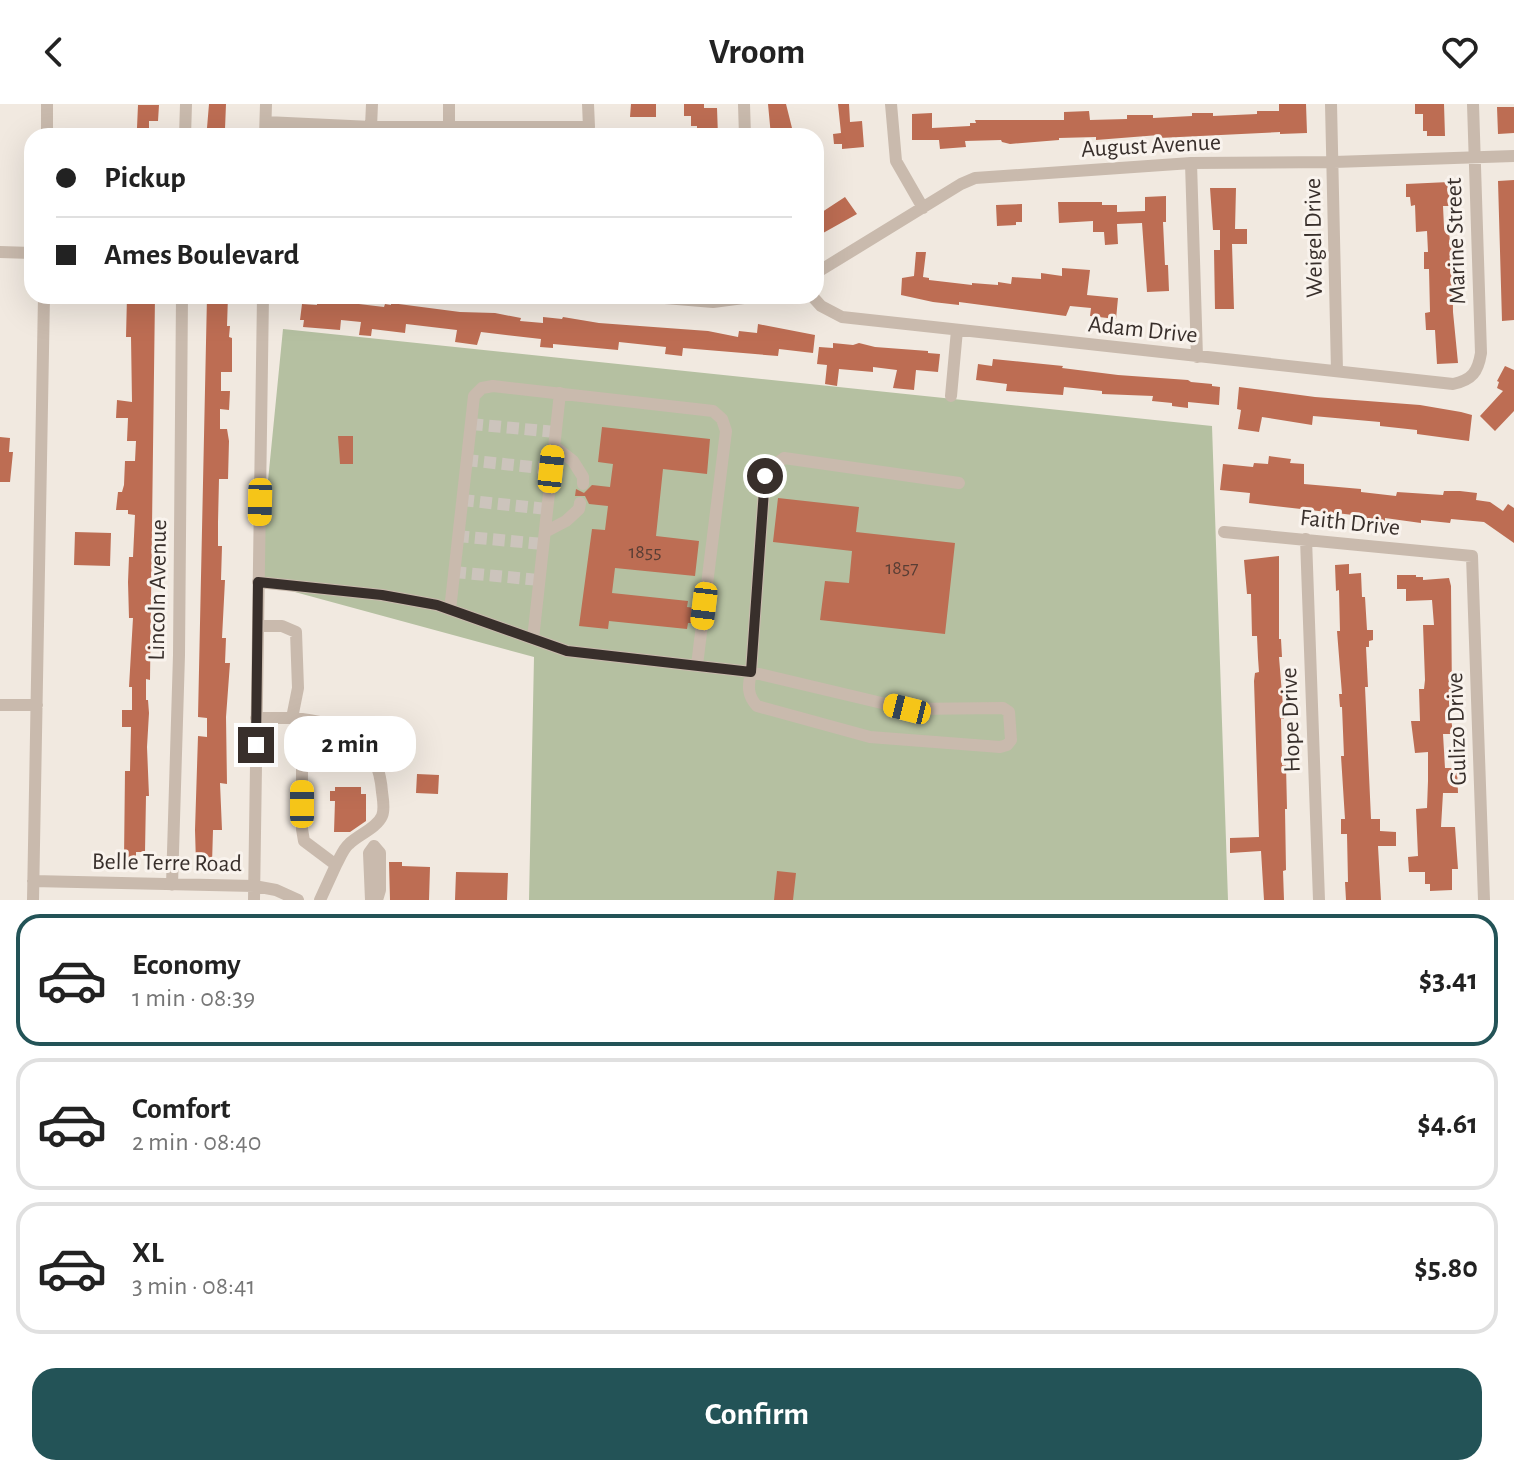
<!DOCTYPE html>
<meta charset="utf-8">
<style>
:root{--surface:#fff;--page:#f2f2f2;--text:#222;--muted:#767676;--line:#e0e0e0;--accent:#235357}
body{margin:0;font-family:"Alegreya Sans",sans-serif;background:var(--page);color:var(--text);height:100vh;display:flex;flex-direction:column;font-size:30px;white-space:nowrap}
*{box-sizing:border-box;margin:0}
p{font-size:26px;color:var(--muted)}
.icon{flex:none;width:44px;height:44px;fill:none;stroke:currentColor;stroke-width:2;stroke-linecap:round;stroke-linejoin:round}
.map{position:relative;height:796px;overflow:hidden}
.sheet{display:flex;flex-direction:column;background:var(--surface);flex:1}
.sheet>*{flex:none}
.guide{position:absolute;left:24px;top:24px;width:800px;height:176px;border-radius:24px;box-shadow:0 8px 32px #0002;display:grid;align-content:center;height:176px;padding:0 32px;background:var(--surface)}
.end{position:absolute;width:36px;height:36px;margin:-18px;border:10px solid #382f2b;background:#fff;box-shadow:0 0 0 4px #fff}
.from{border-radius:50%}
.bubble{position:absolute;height:56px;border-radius:24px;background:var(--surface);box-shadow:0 8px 32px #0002;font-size:26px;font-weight:700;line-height:56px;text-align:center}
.car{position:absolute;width:24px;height:48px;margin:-24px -12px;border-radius:10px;box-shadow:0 0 6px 2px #0007;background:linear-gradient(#f5c518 24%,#345 0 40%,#f5c518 0 76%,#345 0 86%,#f5c518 0)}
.guide b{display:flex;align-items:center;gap:28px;height:76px;font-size:30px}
.guide b+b{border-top:2px solid var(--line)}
.guide i{width:20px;height:20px;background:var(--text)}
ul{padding:14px 0 0;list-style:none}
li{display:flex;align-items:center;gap:24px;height:132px;margin:0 16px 12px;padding:0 16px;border:4px solid var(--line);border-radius:24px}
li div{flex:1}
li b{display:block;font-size:30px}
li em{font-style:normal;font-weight:700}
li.on{border-color:var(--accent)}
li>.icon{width:72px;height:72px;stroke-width:1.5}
.primary-button{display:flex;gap:16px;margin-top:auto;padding:16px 32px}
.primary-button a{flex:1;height:92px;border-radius:24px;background:var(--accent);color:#fff;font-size:32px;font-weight:700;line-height:92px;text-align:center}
header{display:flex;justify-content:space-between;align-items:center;height:104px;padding:0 32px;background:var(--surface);font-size:36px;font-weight:700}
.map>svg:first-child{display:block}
.green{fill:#b5c0a1}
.building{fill:#bd6d53}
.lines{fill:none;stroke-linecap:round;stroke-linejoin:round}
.minor-tunnel{stroke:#ccc4bc;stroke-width:12;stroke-dasharray:12 6;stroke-linecap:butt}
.minor{stroke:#c9baad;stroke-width:12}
.route{stroke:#382f2b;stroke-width:10}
.labels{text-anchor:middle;stroke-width:6;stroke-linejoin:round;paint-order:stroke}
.number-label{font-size:20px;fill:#593e35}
.street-label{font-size:24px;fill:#382f2b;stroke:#f9f3ed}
</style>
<header><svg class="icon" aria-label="back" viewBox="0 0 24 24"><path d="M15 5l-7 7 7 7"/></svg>Vroom<svg class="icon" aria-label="heart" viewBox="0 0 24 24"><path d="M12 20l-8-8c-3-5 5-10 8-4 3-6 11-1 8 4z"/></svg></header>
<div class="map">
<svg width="1514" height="796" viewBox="0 0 1514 796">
<rect width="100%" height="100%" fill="#f1e9e0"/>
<path class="green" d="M283 225 1212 322 1228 796H529L534 553 258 478Z"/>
<path class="building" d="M209 0H226L225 25 207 24Z
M631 0H656V13H630Z
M684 0H704V4H717L718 32H697V22H691V12H684Z
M768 0H786L794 32H771Z
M838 0H849L850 18 862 17 864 43 842 45V40H834L833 30 841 29Z
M1279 0H1306L1307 29 1280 30V28L1159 34V31L1096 36V33L1059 34V36L1010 40 1002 38 1001 36 965 37 966 43 940 45 939 36H912V10L932 9V24L970 22V19H976L975 16H1064V8L1089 7 1090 16 1127 15V11H1153V14L1192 12V9H1213V12L1257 10V7H1279Z
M1415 0H1444L1445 32H1427V27H1423V10H1415Z
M138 1H159L158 17H149V24H137Z
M1497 3H1514V29L1498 30Z
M1514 76V216L1502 217 1498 77Z
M1449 78 1451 98H1449V102H1443L1444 123H1449L1450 141H1452L1453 208 1458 259 1437 260 1435 226H1426L1425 209 1430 208 1429 165H1424V148H1428L1427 127 1416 128 1415 101 1411 102 1410 93H1406V80Z
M1210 84H1236L1235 125H1247V140H1232L1234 205H1215L1214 146H1220V126H1213Z
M1166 92V118H1163L1165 161H1168L1169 187 1147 188 1142 119 1117 120 1118 140 1105 141 1104 128H1093V117L1059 119 1058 98H1102V101H1117V108L1145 107V93Z
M845 93 857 110 816 133V112Z
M1022 100V118H1016V121L997 122 996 101Z
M916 148H926L923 173 929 174V176L972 181V179L998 181V178L1011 180 1012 173 1041 175V169L1062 172V164L1090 166 1087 191 1118 194 1116 215 1090 212 1091 204 1070 202 1066 212 959 198V201L933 198 901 191 902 174 914 172Z
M127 192H155L150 576 146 575V596H148L149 609 147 643 149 692H146L145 748H136V755H124L125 667H130L131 623H122V606H132V583H129L133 514H129L128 478 129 453H133L135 411 128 410V406H116L118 388H122L124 381 125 357H135L136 337H127L128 314H116L117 296 132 298 131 233H126Z
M207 192H228L227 222H230L229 233 232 234V268H221V287H230L229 306 220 305V325H227L229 337 228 375H219L218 418V442H222L221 476H225L222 534H226L225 559H230L226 613 227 680 220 679 222 726H213L212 760H196L195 726 198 632 207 633V614L198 613Z
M317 195 384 203 385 200 391 201V199L460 208 495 209 521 214 520 217 543 219V213L562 215 563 213 599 219 708 227 738 233 739 227 757 229 758 220 815 231 813 249 779 245 778 252 683 244 682 252 665 250 666 243 619 238 618 246 553 240V244L540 243 541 235 481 228 477 241 455 238 457 226 406 220 405 229 372 225 371 232 359 231 361 218 341 216 340 226 303 223 304 216H300L302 200 317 201Z
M833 239 853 241 859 239 875 243 928 247V249L940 250 938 268 916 266 914 286 893 284 897 266 873 263V268L839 265 837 282 825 280 827 261 817 260 819 243 833 244Z
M993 255 1063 262 1062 264 1118 271 1188 276 1191 278 1212 280V282L1220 283 1219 301 1188 298V304L1172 302V299L1152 297 1153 292 1102 290V287L1064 283 1063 291 1006 287 1007 280 976 276 978 260 992 262Z
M1505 262 1514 266V307L1495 327 1480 312 1503 287 1497 284 1499 278 1497 277Z
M1239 283 1315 293 1420 301 1461 308 1472 311 1469 337 1417 330V326L1380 322V318L1313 312 1312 321 1262 313 1259 328 1238 325 1241 306 1237 305Z
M602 323 710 335 707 370 663 365 656 432 699 437 695 472 615 464 612 489 688 497 687 503 695 504 693 519H688L687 525 609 517 608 525 579 522 592 425 605 426 608 402 589 400 585 392H575L576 385 584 389 592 381 610 383 613 360 598 358Z
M338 332H353V360H340Z
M0 333 10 334 9 348H13L10 378H0Z
M1269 352 1291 355 1290 359 1304 360V380L1361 385V388L1396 392 1397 388 1443 391 1444 387H1460L1477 389 1476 396 1490 398 1503 407 1508 400 1514 404V439L1484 418 1451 415 1450 419 1421 416V419L1385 414V417L1362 415V412L1249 399 1250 389 1220 386 1223 360 1253 363 1254 359 1268 360Z
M778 394 859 403 856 428 955 439 945 530 820 516 825 477 849 479 852 447 773 438Z
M75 428 111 429 110 462 74 461Z
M1279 452V535H1281L1282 553H1279L1284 615H1281L1282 661H1286L1287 705H1285L1286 766 1283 767 1284 796H1264L1261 747 1230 749V734L1259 733 1254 577 1255 569 1259 568 1258 554 1257 532H1252L1251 490H1247L1244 456Z
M1349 460V470L1361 469 1362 493H1365L1367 526H1373V536L1369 537V543H1366L1368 583H1365L1371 715H1380V727L1396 728V742H1378L1381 796H1346L1345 778H1348L1347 730H1341V715H1345L1341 652H1344L1342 603H1340L1339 590H1342L1337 527H1340L1339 486 1336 487 1335 461Z
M1397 471H1416V473H1423V476L1449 474 1451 482 1452 597H1449L1453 630H1443L1445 664H1457L1458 689H1443L1441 723H1455L1458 765H1452V786L1430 787V780H1425V768H1409L1408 753 1418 752 1416 705 1427 704 1428 677V648L1415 649 1411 617H1420L1419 585H1424L1425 576 1423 521H1434L1432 496 1406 497V485H1397Z
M417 670 439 671 438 690 416 689Z
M335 683H361V690H366V717L350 728H334L335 697H330V687H335Z
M389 758H402V762L430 763 429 796H390Z
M777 767 796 769 793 796H774Z
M456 768 508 769 507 796H455Z"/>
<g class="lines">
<path class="minor-tunnel" d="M471 320 555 328
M466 356 551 365
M462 396 547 405
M457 432 543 440
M454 468 539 476"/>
<path class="minor" d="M449 0V23
M744 0 745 32
M891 0 896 57 923 104
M1331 0 1337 267
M266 18 371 23H589L588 0
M371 23 372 0
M47 32V0
M185 32 186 0
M265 32 266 0
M1191 59 1197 253
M0 148 32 149
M816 169 961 80 975 74 1191 59 1334 58 1514 52
M641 192 713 198 759 192
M812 192 821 202 842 213 1453 280C1472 276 1478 268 1481 249L1473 0
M951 292 957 226
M554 342 573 357 583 373V380
M545 428 566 417 579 405 580 399
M1224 428 1472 452 1484 796
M1306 435 1319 796
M258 478 382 491 437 501 567 547 751 568 907 605 1003 604 1009 608 1011 636 1007 641 1000 643 870 633 757 602C747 591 748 582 751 568L765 372 773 362 784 354 959 379
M450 506 474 292 482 284 493 282 713 307 722 315 726 327 697 561
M533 535 560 289
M0 601H37
M256 614H292L298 584 296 528 282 522H258
M292 614C341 618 378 633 382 688 383 696 385 705 382 712 377 724 358 731 349 740 343 745 340 754 336 761
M302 615V725L304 737 336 761 320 796
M33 777 254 782 276 786 298 796
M172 781 179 551 182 192
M33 796 44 192
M254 796 263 192
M371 796 369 749 374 742 380 749V786L377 796"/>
</g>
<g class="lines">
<path class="route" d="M256 641 258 478 382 491 437 501 567 547 751 568 765 372"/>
</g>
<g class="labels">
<g class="number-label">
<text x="645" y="454">1855</text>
<text x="902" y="470">1857</text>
</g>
<g class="street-label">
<text transform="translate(1151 41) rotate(-3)" y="8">August Avenue</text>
<text transform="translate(1313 134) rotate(-91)" y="8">Weigel Drive</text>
<text transform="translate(1455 137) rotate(-92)" y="8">Marine Street</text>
<text transform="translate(1143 225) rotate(6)" y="8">Adam Drive</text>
<text transform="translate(1350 418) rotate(6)" y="8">Faith Drive</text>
<text transform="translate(157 486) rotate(-89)" y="8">Lincoln Avenue</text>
<text transform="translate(1290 616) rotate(-92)" y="8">Hope Drive</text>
<text transform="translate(1456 625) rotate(-92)" y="8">Gulizo Drive</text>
<text transform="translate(167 758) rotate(1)" y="8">Belle Terre Road</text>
</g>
</g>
</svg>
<i class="end from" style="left:765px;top:372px"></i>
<i class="end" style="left:256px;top:641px"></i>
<div class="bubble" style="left:284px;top:612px;width:132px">2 min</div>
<i class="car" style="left:551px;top:365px;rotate:6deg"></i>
<i class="car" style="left:260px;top:398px;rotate:181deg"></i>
<i class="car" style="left:704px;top:502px;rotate:187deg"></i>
<i class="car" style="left:907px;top:605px;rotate:284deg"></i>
<i class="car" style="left:302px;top:700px;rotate:0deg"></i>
<div class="guide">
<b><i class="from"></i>Pickup</b>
<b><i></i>Ames Boulevard</b>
</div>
</div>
<section class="sheet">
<ul>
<li class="on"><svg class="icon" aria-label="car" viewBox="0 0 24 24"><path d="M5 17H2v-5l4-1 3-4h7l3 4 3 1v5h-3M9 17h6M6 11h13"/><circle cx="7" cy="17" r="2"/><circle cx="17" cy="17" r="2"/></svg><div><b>Economy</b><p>1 min · 08:39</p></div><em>$3.41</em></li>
<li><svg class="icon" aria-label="car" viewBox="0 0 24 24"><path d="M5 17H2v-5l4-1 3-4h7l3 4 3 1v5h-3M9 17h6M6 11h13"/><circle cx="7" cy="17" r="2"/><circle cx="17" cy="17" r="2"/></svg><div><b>Comfort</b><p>2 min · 08:40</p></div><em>$4.61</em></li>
<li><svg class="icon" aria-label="car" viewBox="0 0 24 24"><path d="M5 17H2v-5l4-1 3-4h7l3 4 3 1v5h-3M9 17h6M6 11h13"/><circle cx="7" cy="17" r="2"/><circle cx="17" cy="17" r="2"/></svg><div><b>XL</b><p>3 min · 08:41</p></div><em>$5.80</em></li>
</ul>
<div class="primary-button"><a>Confirm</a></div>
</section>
